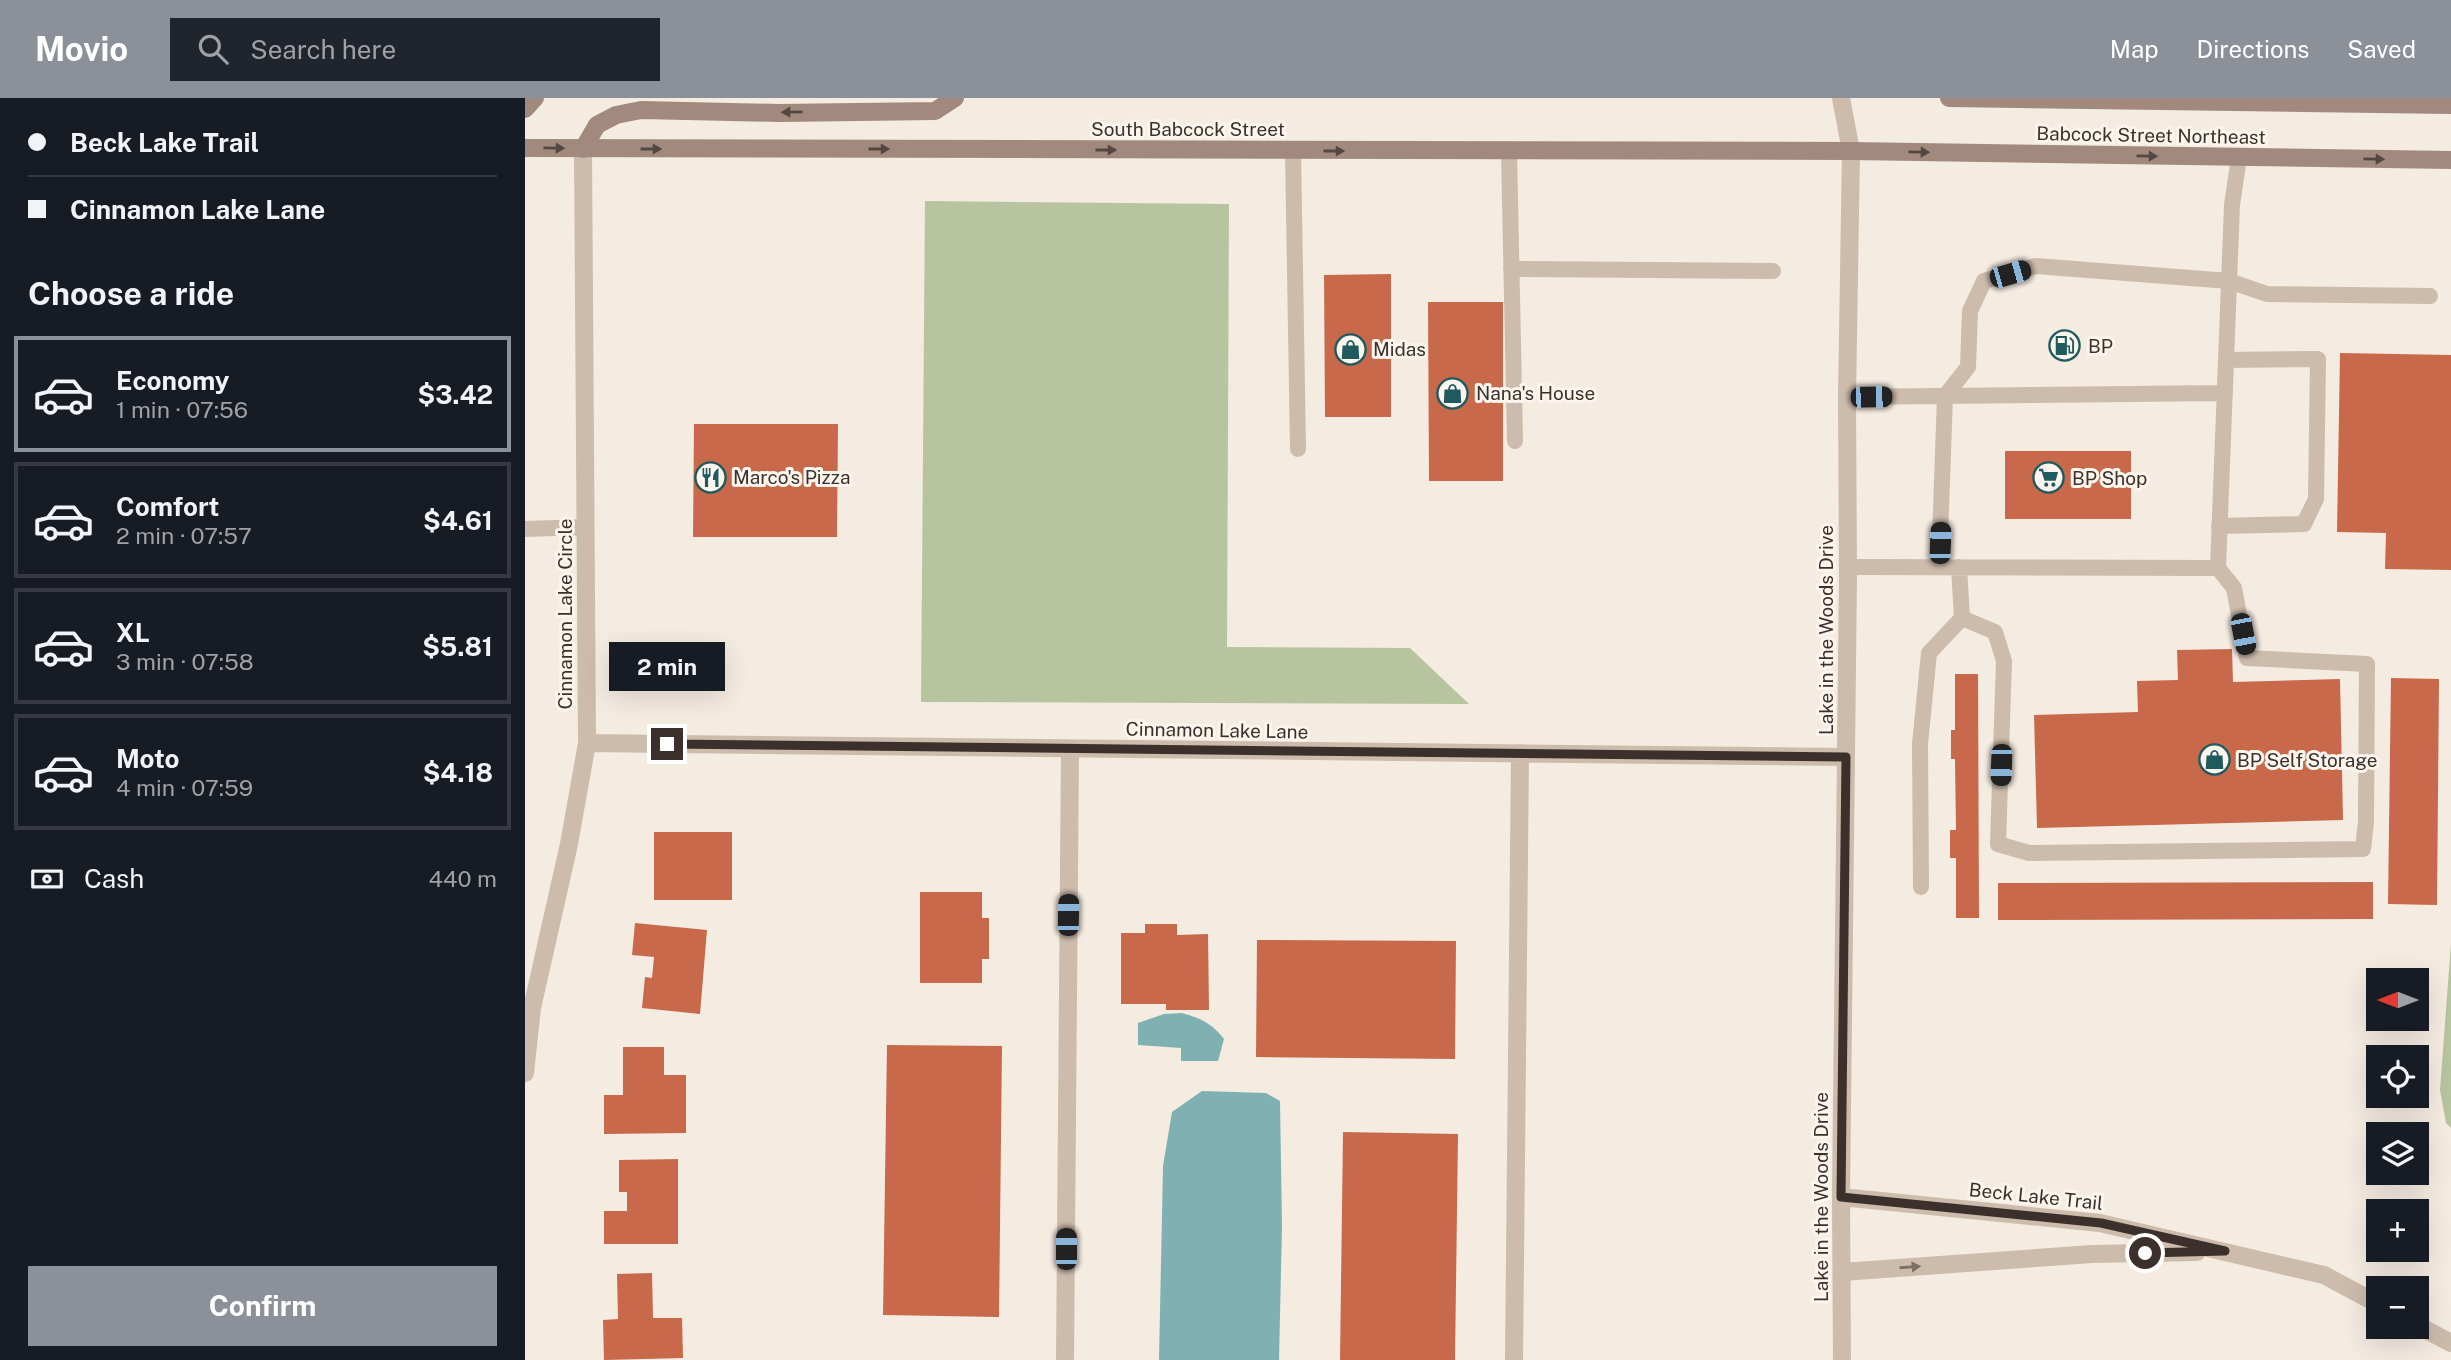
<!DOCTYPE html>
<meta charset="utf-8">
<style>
:root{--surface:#171b24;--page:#20242c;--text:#f1f3f6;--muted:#9ea1a6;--line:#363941;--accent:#8c9099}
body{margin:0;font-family:"Public Sans",sans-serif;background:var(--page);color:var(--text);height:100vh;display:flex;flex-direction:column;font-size:26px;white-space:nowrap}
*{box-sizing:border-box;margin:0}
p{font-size:23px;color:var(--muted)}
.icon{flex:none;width:38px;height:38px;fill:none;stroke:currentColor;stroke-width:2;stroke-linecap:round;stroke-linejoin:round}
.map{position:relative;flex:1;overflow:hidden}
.sheet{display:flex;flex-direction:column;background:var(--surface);width:525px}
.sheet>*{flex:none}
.guide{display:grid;align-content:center;height:154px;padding:0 28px;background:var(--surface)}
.needle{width:46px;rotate:270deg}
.fabs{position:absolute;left:1841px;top:870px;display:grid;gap:14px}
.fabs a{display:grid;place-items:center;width:63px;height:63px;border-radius:0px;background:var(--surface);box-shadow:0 7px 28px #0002;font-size:35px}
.end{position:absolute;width:32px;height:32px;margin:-16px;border:9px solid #3b302b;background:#fff;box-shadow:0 0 0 4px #fff}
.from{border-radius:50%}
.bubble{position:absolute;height:49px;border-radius:0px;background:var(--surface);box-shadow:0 7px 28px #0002;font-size:23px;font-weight:700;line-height:49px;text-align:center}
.car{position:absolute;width:21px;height:42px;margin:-21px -10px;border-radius:9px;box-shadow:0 0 5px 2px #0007;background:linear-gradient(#222 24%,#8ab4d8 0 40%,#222 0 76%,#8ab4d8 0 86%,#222 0)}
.guide b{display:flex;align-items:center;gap:24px;height:66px;font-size:26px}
.guide b+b{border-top:2px solid var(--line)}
.guide i{width:18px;height:18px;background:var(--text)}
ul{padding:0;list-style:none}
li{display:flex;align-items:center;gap:21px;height:116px;margin:0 14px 10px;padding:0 14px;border:4px solid var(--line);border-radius:0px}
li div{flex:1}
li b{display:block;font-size:26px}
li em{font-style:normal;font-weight:700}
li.selected{border-color:var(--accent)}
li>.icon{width:63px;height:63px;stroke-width:1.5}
h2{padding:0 28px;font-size:32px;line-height:84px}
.pay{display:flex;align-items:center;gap:18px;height:77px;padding:0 28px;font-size:26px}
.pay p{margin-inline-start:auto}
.action{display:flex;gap:14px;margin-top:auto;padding:14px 28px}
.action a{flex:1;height:80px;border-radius:0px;background:var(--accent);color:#fff;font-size:28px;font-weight:700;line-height:80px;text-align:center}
header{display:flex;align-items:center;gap:42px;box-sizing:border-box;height:98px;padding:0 35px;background:var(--accent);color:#fff}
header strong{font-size:33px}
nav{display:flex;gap:38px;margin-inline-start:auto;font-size:24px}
.search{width:490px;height:63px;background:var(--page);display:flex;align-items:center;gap:18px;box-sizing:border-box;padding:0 24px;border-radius:0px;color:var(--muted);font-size:26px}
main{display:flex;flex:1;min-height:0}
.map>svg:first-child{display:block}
.green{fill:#b8c4a0}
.water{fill:#7fb0b2}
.building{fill:#c8694b}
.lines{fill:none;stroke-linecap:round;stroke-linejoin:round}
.lane{stroke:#cdbbac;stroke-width:16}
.street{stroke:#cdbbac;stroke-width:18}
.secondary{stroke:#a18a7d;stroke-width:18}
.oneway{fill:#544640}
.oneway2{fill:#7d6f65}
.route{stroke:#3b302b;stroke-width:9}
.labels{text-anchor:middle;stroke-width:6;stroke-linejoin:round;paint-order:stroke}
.street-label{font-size:19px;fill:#3b302b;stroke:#fbf5ee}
.poi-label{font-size:19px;fill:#3b302b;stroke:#fbf5ee;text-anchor:start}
</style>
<header>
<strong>Movio</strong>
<div class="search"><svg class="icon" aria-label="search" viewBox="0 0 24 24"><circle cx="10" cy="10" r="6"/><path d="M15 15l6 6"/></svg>Search here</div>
<nav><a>Map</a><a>Directions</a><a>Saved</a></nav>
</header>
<main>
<section class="sheet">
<div class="guide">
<b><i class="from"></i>Beck Lake Trail</b>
<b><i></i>Cinnamon Lake Lane</b>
</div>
<h2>Choose a ride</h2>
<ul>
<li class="selected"><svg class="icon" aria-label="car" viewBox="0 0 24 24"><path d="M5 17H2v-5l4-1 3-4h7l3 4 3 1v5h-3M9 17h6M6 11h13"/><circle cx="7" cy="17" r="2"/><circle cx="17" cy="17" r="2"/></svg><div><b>Economy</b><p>1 min · 07:56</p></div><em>$3.42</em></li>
<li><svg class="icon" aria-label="car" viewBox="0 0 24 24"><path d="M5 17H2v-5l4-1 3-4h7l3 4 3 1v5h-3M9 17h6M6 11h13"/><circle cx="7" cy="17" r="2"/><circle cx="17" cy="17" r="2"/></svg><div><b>Comfort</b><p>2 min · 07:57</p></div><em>$4.61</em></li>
<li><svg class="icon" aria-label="car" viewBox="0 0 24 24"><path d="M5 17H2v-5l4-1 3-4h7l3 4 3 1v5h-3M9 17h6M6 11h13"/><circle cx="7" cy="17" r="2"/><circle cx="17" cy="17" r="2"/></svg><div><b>XL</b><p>3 min · 07:58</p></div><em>$5.81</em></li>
<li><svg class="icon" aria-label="car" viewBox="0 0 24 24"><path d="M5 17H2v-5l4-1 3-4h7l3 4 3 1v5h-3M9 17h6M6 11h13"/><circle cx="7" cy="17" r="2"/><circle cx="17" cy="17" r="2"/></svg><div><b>Moto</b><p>4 min · 07:59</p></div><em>$4.18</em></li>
</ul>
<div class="pay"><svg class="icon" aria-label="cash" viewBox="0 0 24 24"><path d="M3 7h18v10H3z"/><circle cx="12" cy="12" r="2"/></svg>Cash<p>440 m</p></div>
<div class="action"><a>Confirm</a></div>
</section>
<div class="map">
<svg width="1926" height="1262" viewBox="0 0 1926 1262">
<rect width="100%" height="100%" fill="#f4ebe1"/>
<path class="green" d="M400 103 704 106 702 549 885 550 944 606 396 604Z
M1926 845V1030L1921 1025 1915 992Z"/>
<path class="water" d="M657 915C675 920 688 926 699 941L693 963H656V950L613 947V925L639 916Z
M677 993 741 995 755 1003 757 1128 754 1262H634L638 1068 647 1014Z"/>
<path class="building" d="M866 176V319H800L799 177Z
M903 204H978V383H904Z
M1815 255 1926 257V472L1860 471 1861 435 1812 434Z
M169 326H313L312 439H168Z
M1480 353H1606V421H1480Z
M1707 551 1708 584 1815 581 1818 722 1512 730 1509 617 1613 614 1612 583 1653 582 1652 552Z
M1430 576H1453L1454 820H1431V760H1425V732H1431L1430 661H1426V632H1430Z
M1866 580 1914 581 1912 807 1863 806Z
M129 734H207V802H129Z
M1848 784V821L1473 822V785Z
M395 794H457V820H464V861H457V885H395Z
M110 825 182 832 175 916 117 910 120 879 127 880 129 859 107 857Z
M620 826H652V837L683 836 684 912H641V906H596V835H620Z
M732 842 931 843 930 961 731 959Z
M362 947 477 948 474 1219 358 1217Z
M98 949H139V977H161V1035L79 1036V997H98Z
M818 1034 933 1036 930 1262H815Z
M153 1061V1146H79V1113H102V1094H94V1062Z
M127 1175 128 1220H157L158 1260 79 1262 78 1222 93 1221 92 1176Z"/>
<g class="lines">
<path class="lane" d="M768 52 773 351
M984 53 990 343
M986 171 1248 173
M1322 299 1700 295
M1694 428 1779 426 1791 401 1793 261 1701 262
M0 431 61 429
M1323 469 1693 470 1707 107 1714 59
M1414 469 1420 298 1443 269 1445 213 1459 183 1511 168 1704 183 1742 196 1905 198
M1434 469 1437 520 1470 534 1479 563 1473 746 1504 755 1838 751 1841 724 1842 566 1722 560 1709 490 1693 470
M1396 789 1395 646 1404 555 1437 520"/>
<path class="street" d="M1316 0 1326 53 1322 299 1323 477 1316 1099 1317 1262
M62 645 1321 659
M0 975 7 910 44 746 62 645 58 51
M1316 1099 1575 1125 1799 1177 1853 1206
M1317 1174 1567 1156 1672 1154
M1892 1227 1926 1245
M540 1262 545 651
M989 1262 995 655"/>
<path class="secondary" d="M1424 0 1926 7
M0 11 10 0
M0 50 1326 53 1926 62
M58 51 72 27 91 17 116 12 255 15 410 13 430 0"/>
</g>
<defs><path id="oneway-solid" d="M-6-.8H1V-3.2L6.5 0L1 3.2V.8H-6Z" transform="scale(1.75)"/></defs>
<g class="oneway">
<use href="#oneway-solid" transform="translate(267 14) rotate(179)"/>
<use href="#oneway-solid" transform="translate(29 50) rotate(1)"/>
<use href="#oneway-solid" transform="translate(126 51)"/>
<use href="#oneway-solid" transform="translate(354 51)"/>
<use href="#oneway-solid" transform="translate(581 52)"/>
<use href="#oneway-solid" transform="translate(809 53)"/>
<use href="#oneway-solid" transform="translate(1394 54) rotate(1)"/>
<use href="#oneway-solid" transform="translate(1622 58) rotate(1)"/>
<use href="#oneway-solid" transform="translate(1849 61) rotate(1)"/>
</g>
<use class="oneway2" href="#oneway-solid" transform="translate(1385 1169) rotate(-4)"/>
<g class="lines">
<path class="route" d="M142 646 1321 659 1316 1099 1576 1125 1700 1153 1620 1155"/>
</g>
<defs>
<symbol id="fuel-ring" viewBox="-11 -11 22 22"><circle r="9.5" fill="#fbf5ee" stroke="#1f5a5e" stroke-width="1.5"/><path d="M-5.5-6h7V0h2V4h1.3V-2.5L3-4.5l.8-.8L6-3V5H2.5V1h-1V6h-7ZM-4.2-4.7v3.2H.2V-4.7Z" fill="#1f5a5e"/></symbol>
<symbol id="shop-ring" viewBox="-11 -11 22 22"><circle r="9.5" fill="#fbf5ee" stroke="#1f5a5e" stroke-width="1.5"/><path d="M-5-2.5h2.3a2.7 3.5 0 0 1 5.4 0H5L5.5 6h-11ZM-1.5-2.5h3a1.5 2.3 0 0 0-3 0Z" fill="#1f5a5e"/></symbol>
<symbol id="restaurant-ring" viewBox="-11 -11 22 22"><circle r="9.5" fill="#fbf5ee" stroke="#1f5a5e" stroke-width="1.5"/><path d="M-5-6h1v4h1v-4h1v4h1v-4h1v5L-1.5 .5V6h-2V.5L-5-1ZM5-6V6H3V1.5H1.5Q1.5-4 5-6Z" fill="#1f5a5e"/></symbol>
<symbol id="supermarket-ring" viewBox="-11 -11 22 22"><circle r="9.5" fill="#fbf5ee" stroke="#1f5a5e" stroke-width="1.5"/><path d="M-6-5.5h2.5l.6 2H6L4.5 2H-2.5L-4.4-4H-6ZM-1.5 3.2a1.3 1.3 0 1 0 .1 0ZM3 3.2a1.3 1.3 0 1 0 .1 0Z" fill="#1f5a5e"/></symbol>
</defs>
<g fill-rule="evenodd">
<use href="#fuel-ring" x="1522" y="230" width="35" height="35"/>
<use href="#shop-ring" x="808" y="234" width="35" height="35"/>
<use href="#shop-ring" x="910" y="278" width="35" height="35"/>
<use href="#restaurant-ring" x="168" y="362" width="35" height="35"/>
<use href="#supermarket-ring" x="1506" y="362" width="35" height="35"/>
<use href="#shop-ring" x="1672" y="644" width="35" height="35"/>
</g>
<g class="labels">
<g class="street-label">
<text x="663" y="38">South Babcock Street</text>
<text transform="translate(1626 37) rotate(1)" y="7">Babcock Street Northeast</text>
<text transform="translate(40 516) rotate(-90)" y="7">Cinnamon Lake Circle</text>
<text transform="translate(1301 532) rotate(-90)" y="7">Lake in the Woods Drive</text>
<text transform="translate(692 632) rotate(1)" y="7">Cinnamon Lake Lane</text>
<text transform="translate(1511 1098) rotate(6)" y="7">Beck Lake Trail</text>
<text transform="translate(1296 1099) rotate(-90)" y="7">Lake in the Woods Drive</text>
</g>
<g class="poi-label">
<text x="1563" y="255">BP</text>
<text x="848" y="258">Midas</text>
<text x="951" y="302">Nana's House</text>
<text x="208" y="386">Marco's Pizza</text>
<text x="1547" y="387">BP Shop</text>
<text x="1712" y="669">BP Self Storage</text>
</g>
</g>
</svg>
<div class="fabs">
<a><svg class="needle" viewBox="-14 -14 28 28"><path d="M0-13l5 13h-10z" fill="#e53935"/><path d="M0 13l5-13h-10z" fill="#9ea1a6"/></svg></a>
<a><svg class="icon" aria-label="locate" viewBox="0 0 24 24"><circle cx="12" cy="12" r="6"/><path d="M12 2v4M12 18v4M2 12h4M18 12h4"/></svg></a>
<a><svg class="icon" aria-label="layers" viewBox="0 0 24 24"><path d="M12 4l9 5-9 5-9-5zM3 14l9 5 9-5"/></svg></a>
<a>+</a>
<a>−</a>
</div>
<i class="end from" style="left:1620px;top:1155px"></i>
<i class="end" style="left:142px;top:646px"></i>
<div class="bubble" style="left:84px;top:544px;width:116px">2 min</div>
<i class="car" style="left:1485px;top:176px;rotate:74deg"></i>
<i class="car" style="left:1346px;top:299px;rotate:89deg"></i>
<i class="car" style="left:1415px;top:445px;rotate:2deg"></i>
<i class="car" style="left:1718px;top:536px;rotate:169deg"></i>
<i class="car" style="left:1476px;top:667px;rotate:182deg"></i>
<i class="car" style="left:543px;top:817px;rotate:1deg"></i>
<i class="car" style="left:541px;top:1151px;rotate:0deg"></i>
</div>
</main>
